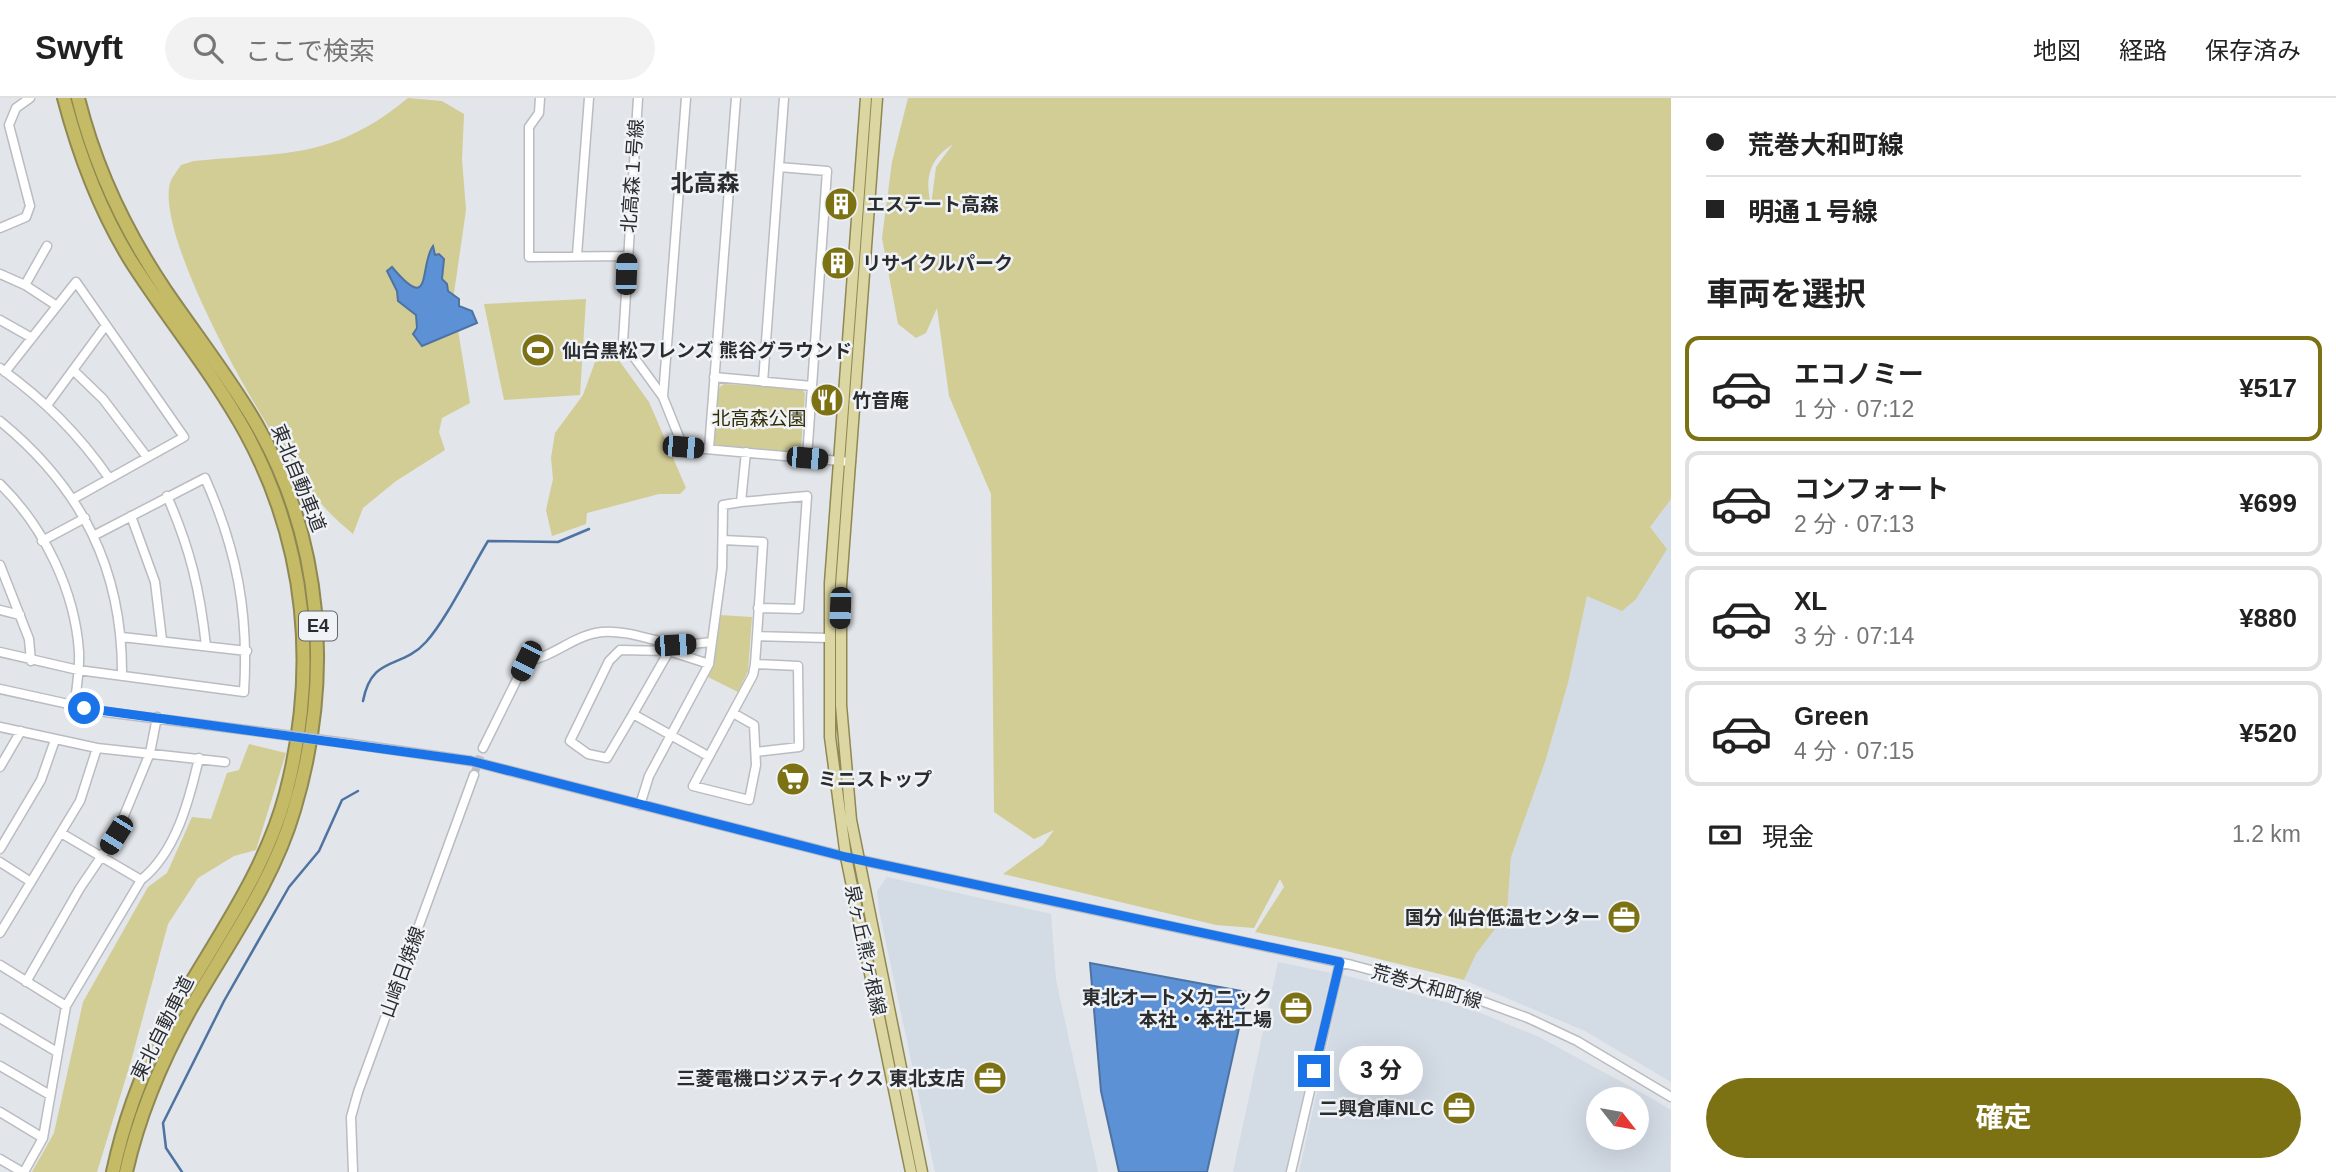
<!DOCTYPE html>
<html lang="ja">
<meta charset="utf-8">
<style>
:root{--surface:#fff;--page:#f2f2f2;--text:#222;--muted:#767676;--line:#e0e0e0;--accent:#7d7213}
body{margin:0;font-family:Helvetica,"Noto Sans JP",sans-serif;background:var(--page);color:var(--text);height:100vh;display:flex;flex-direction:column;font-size:26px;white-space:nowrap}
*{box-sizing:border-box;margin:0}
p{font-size:23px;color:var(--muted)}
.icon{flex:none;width:38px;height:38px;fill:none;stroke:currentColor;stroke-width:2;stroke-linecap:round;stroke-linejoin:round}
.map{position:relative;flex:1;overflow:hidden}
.details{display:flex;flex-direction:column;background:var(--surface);width:665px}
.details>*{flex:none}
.top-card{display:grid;align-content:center;height:154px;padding:0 35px;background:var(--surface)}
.needle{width:46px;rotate:121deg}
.buttons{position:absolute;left:1586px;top:989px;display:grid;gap:14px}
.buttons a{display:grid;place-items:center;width:63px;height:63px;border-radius:50%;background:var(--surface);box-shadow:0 7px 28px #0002;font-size:35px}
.end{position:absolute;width:32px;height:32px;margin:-16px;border:9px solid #1a73e8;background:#fff;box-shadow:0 0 0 4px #fff}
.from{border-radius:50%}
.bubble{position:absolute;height:49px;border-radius:24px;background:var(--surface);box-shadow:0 7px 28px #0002;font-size:23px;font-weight:700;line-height:49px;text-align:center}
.car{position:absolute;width:21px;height:42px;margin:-21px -10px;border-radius:9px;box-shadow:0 0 5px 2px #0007;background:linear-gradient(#222 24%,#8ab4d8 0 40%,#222 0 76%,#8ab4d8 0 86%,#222 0)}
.top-card b{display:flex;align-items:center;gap:24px;height:66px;font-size:26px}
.top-card b+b{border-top:2px solid var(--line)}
.top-card i{width:18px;height:18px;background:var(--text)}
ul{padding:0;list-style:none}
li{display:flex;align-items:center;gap:21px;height:105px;margin:0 14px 10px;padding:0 21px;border:4px solid var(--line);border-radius:14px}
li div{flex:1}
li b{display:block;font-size:26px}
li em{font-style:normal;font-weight:700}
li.on{border-color:var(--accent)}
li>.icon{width:63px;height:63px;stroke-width:1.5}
h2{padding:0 35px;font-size:32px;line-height:84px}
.pay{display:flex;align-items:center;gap:18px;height:77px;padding:0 35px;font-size:26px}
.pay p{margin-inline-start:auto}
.action{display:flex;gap:14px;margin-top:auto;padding:14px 35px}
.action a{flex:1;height:80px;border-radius:42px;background:var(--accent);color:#fff;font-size:28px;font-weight:700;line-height:80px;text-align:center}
header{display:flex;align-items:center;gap:42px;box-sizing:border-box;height:98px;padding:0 35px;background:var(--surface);border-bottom:2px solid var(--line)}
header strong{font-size:33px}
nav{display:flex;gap:38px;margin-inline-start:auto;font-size:24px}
.search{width:490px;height:63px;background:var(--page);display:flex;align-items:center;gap:18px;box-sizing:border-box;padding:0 24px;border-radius:38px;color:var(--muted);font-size:26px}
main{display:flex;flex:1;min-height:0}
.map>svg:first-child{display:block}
.built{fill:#d3dbe5;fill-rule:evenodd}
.green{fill:#d2cc95;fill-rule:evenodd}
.water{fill:#5d91d5;stroke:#4e73a3;stroke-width:2}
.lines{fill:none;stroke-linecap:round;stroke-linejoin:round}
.stream{stroke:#4e73a3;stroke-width:2.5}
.minor-tunnel{stroke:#bdc0c3;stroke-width:8;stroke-dasharray:8 4;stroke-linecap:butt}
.minor-casing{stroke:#b9bcc1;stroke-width:11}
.major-casing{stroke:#8f8852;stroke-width:13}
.highway-casing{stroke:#8f8852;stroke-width:16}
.minor{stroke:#fff;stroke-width:8}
.major{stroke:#dcd6a3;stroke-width:10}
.highway{stroke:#c5ba66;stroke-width:12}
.minor-bridge-casing{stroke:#b9bcc1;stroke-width:11;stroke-linecap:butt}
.minor-bridge{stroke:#fff;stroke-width:8}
.route{stroke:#1a73e8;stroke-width:9}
.labels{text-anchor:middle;stroke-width:5;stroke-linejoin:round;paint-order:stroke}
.shield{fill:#eff2f7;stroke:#65676a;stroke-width:2}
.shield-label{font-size:18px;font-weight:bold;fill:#2a2c2d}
.street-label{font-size:19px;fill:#2a2c2d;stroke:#eff2f7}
.poi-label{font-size:19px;font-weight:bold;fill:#2a2c2d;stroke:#eff2f7;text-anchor:start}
.park-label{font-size:19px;fill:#312c02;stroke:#eff2f7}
.quarter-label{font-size:23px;font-weight:bold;fill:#2a2c2d;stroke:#eff2f7}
</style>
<header>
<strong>Swyft</strong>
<div class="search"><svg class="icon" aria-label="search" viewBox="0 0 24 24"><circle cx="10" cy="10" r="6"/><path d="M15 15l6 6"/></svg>ここで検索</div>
<nav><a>地図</a><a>経路</a><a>保存済み</a></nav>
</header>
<main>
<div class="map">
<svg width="1671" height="1074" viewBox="0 0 1671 1074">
<rect width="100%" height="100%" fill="#e2e5e9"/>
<path class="built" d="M1671 401V984L1585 933 1464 882 1476 856 1507 815 1511 759 1545 664 1568 585 1587 498Z
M887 779 1051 816 1056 882 1098 1074H935L879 812 877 793Z
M1278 864 1331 875 1286 1074H1233Z
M1343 877 1471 911 1539 939 1651 1000 1671 1012 1670 1074H1299ZM1598 1001H1636V1040H1598Z"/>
<path class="green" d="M408 0 442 3 464 16 462 61 466 112 453 202 470 305 442 320 439 334 445 352 396 383 363 410 353 436C344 428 334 420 326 411 282 364 154 145 170 85 172 79 178 72 181 67L194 63C285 54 333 62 408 0Z
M908 0H1671V401L1650 429 1667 451 1636 501 1622 513 1587 498 1568 585 1545 664 1511 759 1507 815 1476 856 1464 882 1334 850 1255 834 1284 789 1280 781 1254 830 1216 827 1003 776 1043 747 1054 732 1034 741 994 714 991 396 949 298 937 210 926 235 916 240 898 226 882 140 892 64ZM953 46 936 69 931 108C925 81 928 62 953 46Z
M586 201 580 297 504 302 484 206Z
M618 261 649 304 686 390 680 396H659L587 415 586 426 552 438 546 412 553 381 551 360 555 335 583 297 595 264Z
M724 286 801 291 805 295 801 350 797 354 717 349 712 344 716 292Z
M719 517 752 519 748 573 738 594 708 579 713 569Z
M249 646 286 655 256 752 234 758 198 780 168 826 131 963 97 1074H32L54 1035 83 904 148 789 167 775 192 719 211 721 227 675 239 672Z"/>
<path class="water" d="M433 148 435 157 439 156 444 161 442 181 447 186 448 193 459 201V208L472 213 477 225 422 248 413 236 417 230 416 217 398 203 397 193 387 173 392 169C433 218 419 167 433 148Z
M1090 865 1247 894 1207 1074H1119L1101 993Z"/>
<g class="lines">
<path class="stream" d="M363 603C372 556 401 572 426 544 446 522 471 471 488 443L558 444 589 431
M182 1074 166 1050 163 1025 224 903 289 789 319 753 342 702 358 693"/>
<path class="minor-tunnel" d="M474 677 483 650"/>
<defs>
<path id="minor" d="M540 0 539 15 529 29V159L626 158
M638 0 623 244 663 299 683 349 851 364
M779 69 827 73 807 360
M0 130 26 119 30 108 9 27 16 10 30 0
M577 157 589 0
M0 176 25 187 57 208
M25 187 47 148
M0 222 32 240
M0 270C44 302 78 335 109 380
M73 272 103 301 147 359
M5 274 76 184 184 339 73 401
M714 279 812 288
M763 284 784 0
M663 299 686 0
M48 306 106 227
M0 323C82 390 123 472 122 578
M709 351 736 0
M0 386C44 429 75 493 79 554 80 571 76 590 75 608
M167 398C190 450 200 492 206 548
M741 404 807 398 799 511 758 510
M131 418 155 484 162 542
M723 442 763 444 757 538 829 540
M42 443 85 420
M0 467 29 541 31 563
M0 512 20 517
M122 539 247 553
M0 554 78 572 244 594C249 515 237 452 205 380L95 437
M755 566 757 538
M0 591 105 614 277 636
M733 615 754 627 756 667 749 702 693 688 753 577 755 566 798 568 799 649 756 654
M633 616 669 553
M0 629 97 650 225 664
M345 645 471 663 846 759 1352 867 1465 897 1528 920 1577 943 1671 999
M483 650 526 563C553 560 573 537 602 534 626 532 650 542 673 546 685 548 699 545 711 544
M708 658 633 616 607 660 588 656 570 643 609 563 620 552 669 553 709 566 722 470 723 407 741 404 746 354
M0 669 21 633
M640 707 649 678 709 566
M61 735 141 782
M0 751 41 682 55 642
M0 764 31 784
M0 835 80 703 97 650
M0 867 66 908
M26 884 80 790 116 737 150 655 157 619
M0 920 57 954
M0 968 50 997
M0 1014 43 1040
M0 1061 22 1074
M24 1074 43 1040 66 908 141 782C176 754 189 703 199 660
M353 1074 351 1019 358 994 474 677
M1291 1074 1340 864"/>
<path id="major" d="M866 0 830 485V639L846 759 911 1074
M877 0 841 487V607L851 722 922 1074"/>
<path id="highway" d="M64 0C79 57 100 113 131 163 168 221 213 275 246 335 307 447 318 572 286 695 263 783 204 856 162 936 140 979 123 1027 113 1074
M78 0C95 69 126 134 165 192 195 236 228 278 255 324 324 442 333 582 294 712 273 784 228 845 191 910 162 962 139 1016 126 1074"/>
</defs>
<use href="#minor" class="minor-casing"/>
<use href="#major" class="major-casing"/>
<use href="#highway" class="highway-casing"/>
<use href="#minor" class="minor"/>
<use href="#major" class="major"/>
<use href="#highway" class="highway"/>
<defs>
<path id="minor-bridge" d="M277 636 345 645"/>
</defs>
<use href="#minor-bridge" class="minor-bridge-casing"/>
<use href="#minor-bridge" class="minor-bridge"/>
</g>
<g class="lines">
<path class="route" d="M84 610 471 663 846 759 1340 864 1314 973"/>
</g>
<defs>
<symbol id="building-disc" viewBox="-11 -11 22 22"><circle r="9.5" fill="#7d7213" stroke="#eff2f7"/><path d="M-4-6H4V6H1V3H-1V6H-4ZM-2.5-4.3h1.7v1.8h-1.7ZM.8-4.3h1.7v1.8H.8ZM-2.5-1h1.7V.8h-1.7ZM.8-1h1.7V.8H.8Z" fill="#fff"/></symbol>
<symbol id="stadium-disc" viewBox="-11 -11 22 22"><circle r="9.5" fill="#7d7213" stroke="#eff2f7"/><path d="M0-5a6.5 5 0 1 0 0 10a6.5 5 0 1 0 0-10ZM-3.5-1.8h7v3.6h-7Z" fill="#fff"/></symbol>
<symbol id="restaurant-disc" viewBox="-11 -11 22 22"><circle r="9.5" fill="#7d7213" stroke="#eff2f7"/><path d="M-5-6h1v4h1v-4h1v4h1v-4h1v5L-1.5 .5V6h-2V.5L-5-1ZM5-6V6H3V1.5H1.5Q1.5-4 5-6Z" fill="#fff"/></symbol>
<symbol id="supermarket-disc" viewBox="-11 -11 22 22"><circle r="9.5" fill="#7d7213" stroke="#eff2f7"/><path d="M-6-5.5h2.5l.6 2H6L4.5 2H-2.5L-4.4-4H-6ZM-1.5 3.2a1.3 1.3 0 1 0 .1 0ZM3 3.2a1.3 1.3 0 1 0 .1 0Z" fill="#fff"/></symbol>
<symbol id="office-disc" viewBox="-11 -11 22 22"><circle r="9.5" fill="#7d7213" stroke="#eff2f7"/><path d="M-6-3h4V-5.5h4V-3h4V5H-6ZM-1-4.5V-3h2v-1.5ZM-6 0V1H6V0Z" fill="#fff"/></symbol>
</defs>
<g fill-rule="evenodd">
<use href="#building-disc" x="822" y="87" width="38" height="38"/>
<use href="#building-disc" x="819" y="146" width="38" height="38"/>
<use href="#stadium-disc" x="519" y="233" width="38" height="38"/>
<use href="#restaurant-disc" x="808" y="283" width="38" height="38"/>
<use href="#supermarket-disc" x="774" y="662" width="38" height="38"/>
<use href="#office-disc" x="1605" y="800" width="38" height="38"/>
<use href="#office-disc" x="1277" y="891" width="38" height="38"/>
<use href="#office-disc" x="971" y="961" width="38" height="38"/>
<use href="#office-disc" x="1440" y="991" width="38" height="38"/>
</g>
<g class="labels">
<rect class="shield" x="299" y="513.5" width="38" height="29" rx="5"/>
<g class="shield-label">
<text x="318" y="534">E4</text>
</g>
<g class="street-label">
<text transform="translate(632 78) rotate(-86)" y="7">北高森１号線</text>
<text transform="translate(299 380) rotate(68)" y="7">東北自動車道</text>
<text transform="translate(866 852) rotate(78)" y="7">泉ヶ丘熊ヶ根線</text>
<text transform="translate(402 874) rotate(-70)" y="7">山崎日焼線</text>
<text transform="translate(1427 888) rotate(16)" y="7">荒巻大和町線</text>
<text transform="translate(162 930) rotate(-63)" y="7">東北自動車道</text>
</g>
<g class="poi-label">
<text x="866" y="113">エステート高森</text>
<text x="862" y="172">リサイクルパーク</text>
<text x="562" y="259">仙台黒松フレンズ 熊谷グラウンド</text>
<text x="852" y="309">竹音庵</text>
<text x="818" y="688">ミニストップ</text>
<text x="1600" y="826" text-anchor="end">国分 仙台低温センター</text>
<text x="1272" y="906" text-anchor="end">東北オートメカニック<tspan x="1272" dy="22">本社・本社工場</tspan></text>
<text x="965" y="987" text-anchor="end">三菱電機ロジスティクス 東北支店</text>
<text x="1434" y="1017" text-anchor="end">二興倉庫NLC</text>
</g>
<g class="park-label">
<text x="759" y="327">北高森公園</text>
</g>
<g class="quarter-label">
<text x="705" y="93">北高森</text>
</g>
</g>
</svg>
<div class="buttons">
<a><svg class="needle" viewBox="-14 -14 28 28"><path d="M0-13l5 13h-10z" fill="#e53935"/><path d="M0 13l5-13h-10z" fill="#767676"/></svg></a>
</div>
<i class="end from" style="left:84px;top:610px"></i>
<i class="end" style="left:1314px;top:973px"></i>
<div class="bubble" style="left:1339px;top:948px;width:84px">3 分</div>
<i class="car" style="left:626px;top:176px;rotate:2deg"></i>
<i class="car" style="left:683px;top:349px;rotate:95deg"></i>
<i class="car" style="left:807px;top:360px;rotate:95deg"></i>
<i class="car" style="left:840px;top:510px;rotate:182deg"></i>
<i class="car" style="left:675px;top:547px;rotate:86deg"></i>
<i class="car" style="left:526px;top:563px;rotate:206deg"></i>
<i class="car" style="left:116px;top:737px;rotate:212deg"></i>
</div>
<section class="details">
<div class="top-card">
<b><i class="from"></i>荒巻大和町線</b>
<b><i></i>明通１号線</b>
</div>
<h2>車両を選択</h2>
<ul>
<li class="on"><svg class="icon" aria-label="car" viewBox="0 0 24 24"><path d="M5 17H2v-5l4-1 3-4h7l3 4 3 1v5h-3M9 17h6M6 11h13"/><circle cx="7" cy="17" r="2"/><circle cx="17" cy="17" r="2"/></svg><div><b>エコノミー</b><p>1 分 · 07:12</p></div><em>¥517</em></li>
<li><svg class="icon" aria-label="car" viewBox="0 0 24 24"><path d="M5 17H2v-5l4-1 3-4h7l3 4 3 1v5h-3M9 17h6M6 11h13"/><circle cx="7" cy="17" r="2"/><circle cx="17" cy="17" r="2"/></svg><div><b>コンフォート</b><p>2 分 · 07:13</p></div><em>¥699</em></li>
<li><svg class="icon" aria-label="car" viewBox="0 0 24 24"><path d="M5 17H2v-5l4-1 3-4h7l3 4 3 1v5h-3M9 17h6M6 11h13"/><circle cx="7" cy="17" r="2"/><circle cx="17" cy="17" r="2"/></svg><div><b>XL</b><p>3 分 · 07:14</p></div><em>¥880</em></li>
<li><svg class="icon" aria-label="car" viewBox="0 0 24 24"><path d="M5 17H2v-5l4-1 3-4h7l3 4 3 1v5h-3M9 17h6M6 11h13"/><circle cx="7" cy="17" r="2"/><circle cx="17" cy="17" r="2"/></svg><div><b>Green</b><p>4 分 · 07:15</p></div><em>¥520</em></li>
</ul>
<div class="pay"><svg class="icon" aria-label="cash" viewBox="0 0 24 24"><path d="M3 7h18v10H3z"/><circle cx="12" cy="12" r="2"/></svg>現金<p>1.2 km</p></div>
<div class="action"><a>確定</a></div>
</section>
</main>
